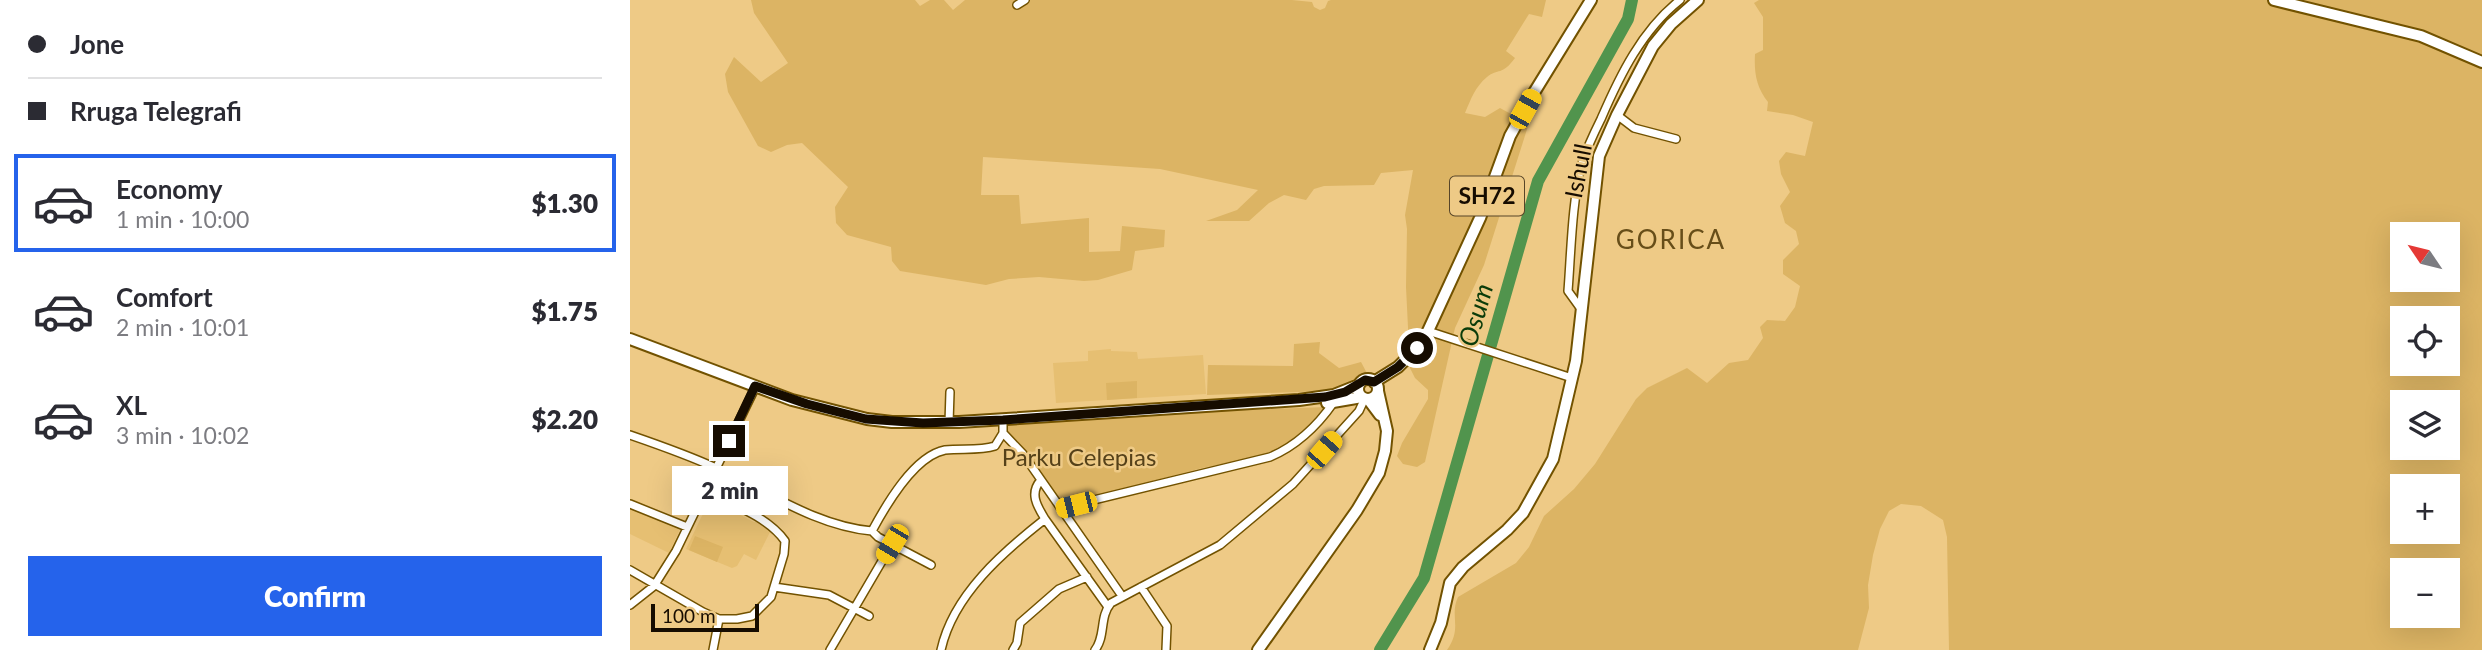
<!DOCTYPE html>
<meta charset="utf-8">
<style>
:root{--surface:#fff;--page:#f2f2f3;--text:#2b2b33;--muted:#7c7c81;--line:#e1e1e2;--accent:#2563eb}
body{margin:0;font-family:Lato,sans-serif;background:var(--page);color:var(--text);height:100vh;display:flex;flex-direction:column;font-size:26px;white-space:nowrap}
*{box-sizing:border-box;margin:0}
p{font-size:23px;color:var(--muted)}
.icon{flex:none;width:38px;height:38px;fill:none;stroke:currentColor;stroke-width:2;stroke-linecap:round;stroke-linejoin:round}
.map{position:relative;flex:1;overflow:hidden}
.drawer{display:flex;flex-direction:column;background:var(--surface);width:630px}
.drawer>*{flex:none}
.hud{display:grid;align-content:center;height:154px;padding:0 28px;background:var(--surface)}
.needle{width:46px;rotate:305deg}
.buttons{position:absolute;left:1760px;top:222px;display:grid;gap:14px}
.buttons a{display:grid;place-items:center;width:70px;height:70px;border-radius:0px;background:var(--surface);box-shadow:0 7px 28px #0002;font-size:35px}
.scale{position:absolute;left:21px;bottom:18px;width:108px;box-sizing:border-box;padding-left:7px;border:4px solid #160c00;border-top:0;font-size:19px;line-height:24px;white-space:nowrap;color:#160c00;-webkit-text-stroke:5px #eeca86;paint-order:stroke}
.end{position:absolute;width:32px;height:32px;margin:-16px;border:9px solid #160c00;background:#fff;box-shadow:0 0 0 4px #fff}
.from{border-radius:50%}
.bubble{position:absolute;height:49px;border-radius:0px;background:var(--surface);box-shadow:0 7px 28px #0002;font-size:23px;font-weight:800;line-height:49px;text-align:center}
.car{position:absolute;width:21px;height:42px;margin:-21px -10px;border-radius:9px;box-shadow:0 0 5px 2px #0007;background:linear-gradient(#f5c518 24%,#345 0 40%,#f5c518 0 76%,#345 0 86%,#f5c518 0)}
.hud b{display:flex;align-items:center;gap:24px;height:66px;font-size:26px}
.hud b+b{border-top:2px solid var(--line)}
.hud i{width:18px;height:18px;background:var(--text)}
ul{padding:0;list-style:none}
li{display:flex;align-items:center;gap:21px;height:98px;margin:0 14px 10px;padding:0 14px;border:4px solid transparent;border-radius:0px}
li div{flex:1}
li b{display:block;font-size:26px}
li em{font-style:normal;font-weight:800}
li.selected{border-color:var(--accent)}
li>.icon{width:63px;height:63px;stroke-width:1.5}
.button{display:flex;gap:14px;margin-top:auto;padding:14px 28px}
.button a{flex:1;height:80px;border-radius:0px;background:var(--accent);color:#fff;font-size:28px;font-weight:800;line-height:80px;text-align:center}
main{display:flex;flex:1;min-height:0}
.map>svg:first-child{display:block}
.built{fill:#e6bf72}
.green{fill:#dcb464;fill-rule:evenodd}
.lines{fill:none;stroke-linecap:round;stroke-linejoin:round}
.river{stroke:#51944d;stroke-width:12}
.street-casing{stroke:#725200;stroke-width:10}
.secondary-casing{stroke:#725200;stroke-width:14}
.primary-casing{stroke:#725200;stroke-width:14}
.street{stroke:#fff;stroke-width:7}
.secondary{stroke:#fff;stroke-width:10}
.primary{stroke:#fff;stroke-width:10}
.route{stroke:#160c00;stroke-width:9}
.labels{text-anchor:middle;stroke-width:5;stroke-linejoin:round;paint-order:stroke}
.shield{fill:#eeca86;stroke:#574528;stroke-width:2}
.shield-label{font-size:23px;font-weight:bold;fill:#160c00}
.street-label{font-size:24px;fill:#160c00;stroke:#eeca86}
.park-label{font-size:24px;fill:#554119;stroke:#eeca86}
.neighbourhood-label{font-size:26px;letter-spacing:2px;fill:#674e19;stroke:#eeca86}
.water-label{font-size:26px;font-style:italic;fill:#0b3c0a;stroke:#eeca86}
</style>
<main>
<section class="drawer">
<div class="hud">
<b><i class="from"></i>Jone</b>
<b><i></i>Rruga Telegrafi</b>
</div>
<ul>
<li class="selected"><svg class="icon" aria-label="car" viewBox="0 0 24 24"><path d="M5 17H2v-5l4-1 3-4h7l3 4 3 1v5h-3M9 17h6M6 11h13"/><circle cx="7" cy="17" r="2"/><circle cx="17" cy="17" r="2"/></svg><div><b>Economy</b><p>1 min · 10:00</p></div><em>$1.30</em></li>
<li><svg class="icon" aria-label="car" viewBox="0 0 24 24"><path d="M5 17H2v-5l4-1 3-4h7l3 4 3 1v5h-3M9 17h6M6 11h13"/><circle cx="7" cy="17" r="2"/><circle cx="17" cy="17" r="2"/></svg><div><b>Comfort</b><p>2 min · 10:01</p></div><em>$1.75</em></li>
<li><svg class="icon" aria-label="car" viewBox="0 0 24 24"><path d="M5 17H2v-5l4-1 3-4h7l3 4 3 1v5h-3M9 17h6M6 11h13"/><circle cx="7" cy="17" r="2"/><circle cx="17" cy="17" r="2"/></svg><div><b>XL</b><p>3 min · 10:02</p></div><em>$2.20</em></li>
</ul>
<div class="button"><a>Confirm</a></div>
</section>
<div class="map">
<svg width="1852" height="650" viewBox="0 0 1852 650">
<rect width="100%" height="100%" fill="#eeca86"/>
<path class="built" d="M481 349V351L507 352 508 359 573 355 576 394 426 403 423 363 458 361V351Z
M80 499 124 522H132L141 530 126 560 114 554 107 566 102 568 56 549Z
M0 506 51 527 39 553 0 534Z"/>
<path class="green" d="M121 0H285L290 6 300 0H314L323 10 335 0H662L682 2 684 7 690 10 695 8 698 1 701 0H916L912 17 899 14 876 51 885 58C872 76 868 68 857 77 845 87 841 99 835 113L855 117 870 108 881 114 896 117 899 123 854 265 825 328 795 462 787 467 773 464 767 456 772 443 798 399V390L785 378 780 368 776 287 777 229 775 215 783 170 751 173 744 185 694 186 684 189 676 200 654 195 639 203 619 221H576L607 210 628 190 530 169 353 157 351 195H389L391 224 459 218V252L490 251 492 226 535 230 534 247 505 251 502 270 468 280 454 281 409 277 379 279 356 285 270 271 262 261 261 247 217 235 206 223 205 207 218 187 172 143 157 145 141 152 128 146 98 92 95 74 104 57 131 82 158 63 124 13Z
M1129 0H1852V650H1319L1317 537 1313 520 1291 506 1271 504 1259 511 1250 529 1243 555 1238 585 1239 608 1228 650H817C833 627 819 617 828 597L886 563 899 547 914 516 944 489 965 464 1006 399 1017 388 1057 368 1077 383 1099 363 1118 360 1133 338 1130 327 1137 320 1155 321 1165 307 1170 286 1153 274V260L1169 244 1166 231 1155 223 1150 206 1160 192 1151 174 1149 161 1156 152 1175 156 1183 122 1163 115 1137 111 1138 102C1126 87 1124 72 1125 54L1133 50V17L1124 3ZM1773 234H1818V280H1773ZM1773 318H1818V364H1773ZM1773 402H1818V448H1773ZM1773 486H1818V532H1773ZM1773 570H1818V616H1773Z
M690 342 689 353 709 368 731 362 739 377 696 391 577 395 578 365 663 366 664 344Z
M507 381V398L477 400 476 383Z
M697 407 687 420 651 448 627 457 572 468 432 505 388 442 377 432 376 423 601 408 608 410Z
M65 536 93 547 87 562 59 550Z"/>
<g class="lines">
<path class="river" d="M750 650 794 578 908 181 998 19 1002 0"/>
<defs>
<path id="street" d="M387 5 395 0
M987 115 1004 128 1046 139
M951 309 938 291C941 253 942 200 952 163 957 148 964 133 971 119 990 75 1012 30 1050 0
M798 331 942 378
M319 423 320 392
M373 433 393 454 492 596
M0 435C29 445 58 455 86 468 136 491 186 526 242 531
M0 504 57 527
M431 508 640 457C666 446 688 425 704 402
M415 519 478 607
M301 565 248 537 242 531C256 505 284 456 315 450 332 448 349 451 365 446L373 433V420
M0 570 73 612 89 619H107L122 616 141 597 154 554 155 541C137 516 101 504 75 491
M144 587 199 595 239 616
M511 587 537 626 536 650
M0 605 24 586 46 551 126 386
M83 650 89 619
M200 650 262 544
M311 650C323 595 373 552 415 519 407 506 399 493 411 480
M383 650 387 643 390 623 429 589 457 577
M465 650C476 636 469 617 481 603L590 545 663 484 729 411 735 398"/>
<path id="secondary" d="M1644 0 1791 36 1852 62
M738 399 750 415
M628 650 727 510 749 473 755 451 757 431 748 391
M800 650 811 623 820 583 833 567 877 530 893 513 923 459 946 361 969 156 987 115 1023 46 1041 24 1068 0"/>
<path id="primary" d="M0 339 162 400 237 419 262 422H329L669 400 704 395 729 385
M728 389a10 10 0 1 1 20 0a10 10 0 1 1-20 0Z
M744 382 768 367 778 357 798 331 850 218 880 136 905 91 961 0
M697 403 732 397"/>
</defs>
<use href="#street" class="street-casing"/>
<use href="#secondary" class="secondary-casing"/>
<use href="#primary" class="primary-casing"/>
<use href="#street" class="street"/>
<use href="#secondary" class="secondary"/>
<use href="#primary" class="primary"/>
</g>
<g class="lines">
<path class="route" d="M99 441 125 386 177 404 236 419 293 423 373 420 695 397 715 392 735 380 744 382 768 367 787 348"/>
</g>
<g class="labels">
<rect class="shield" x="820" y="176.5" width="74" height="39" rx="5"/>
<g class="shield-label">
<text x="857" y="204">SH72</text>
</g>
<g class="street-label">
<text transform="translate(949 171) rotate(-79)" y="8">Ishull</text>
</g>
<g class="park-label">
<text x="449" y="466">Parku Celepias</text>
</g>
<g class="neighbourhood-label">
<text x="1041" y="249">GORICA</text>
</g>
<g class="water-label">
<text transform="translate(846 315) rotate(-74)" y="9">Osum</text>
</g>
</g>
</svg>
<div class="buttons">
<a><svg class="needle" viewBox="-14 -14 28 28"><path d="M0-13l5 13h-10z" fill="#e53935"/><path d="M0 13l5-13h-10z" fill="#7c7c81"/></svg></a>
<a><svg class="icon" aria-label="locate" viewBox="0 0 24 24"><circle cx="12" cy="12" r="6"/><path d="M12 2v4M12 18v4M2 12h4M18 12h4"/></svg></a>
<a><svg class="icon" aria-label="layers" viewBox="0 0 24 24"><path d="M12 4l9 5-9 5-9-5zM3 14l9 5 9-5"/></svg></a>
<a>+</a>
<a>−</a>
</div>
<div class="scale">100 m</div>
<i class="end from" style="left:787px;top:348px"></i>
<i class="end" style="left:99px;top:441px"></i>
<div class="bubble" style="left:42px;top:466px;width:116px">2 min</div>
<i class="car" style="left:895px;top:109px;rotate:29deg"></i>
<i class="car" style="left:694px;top:450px;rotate:41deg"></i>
<i class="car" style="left:446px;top:505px;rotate:256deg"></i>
<i class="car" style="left:262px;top:544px;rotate:211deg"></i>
</div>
</main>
